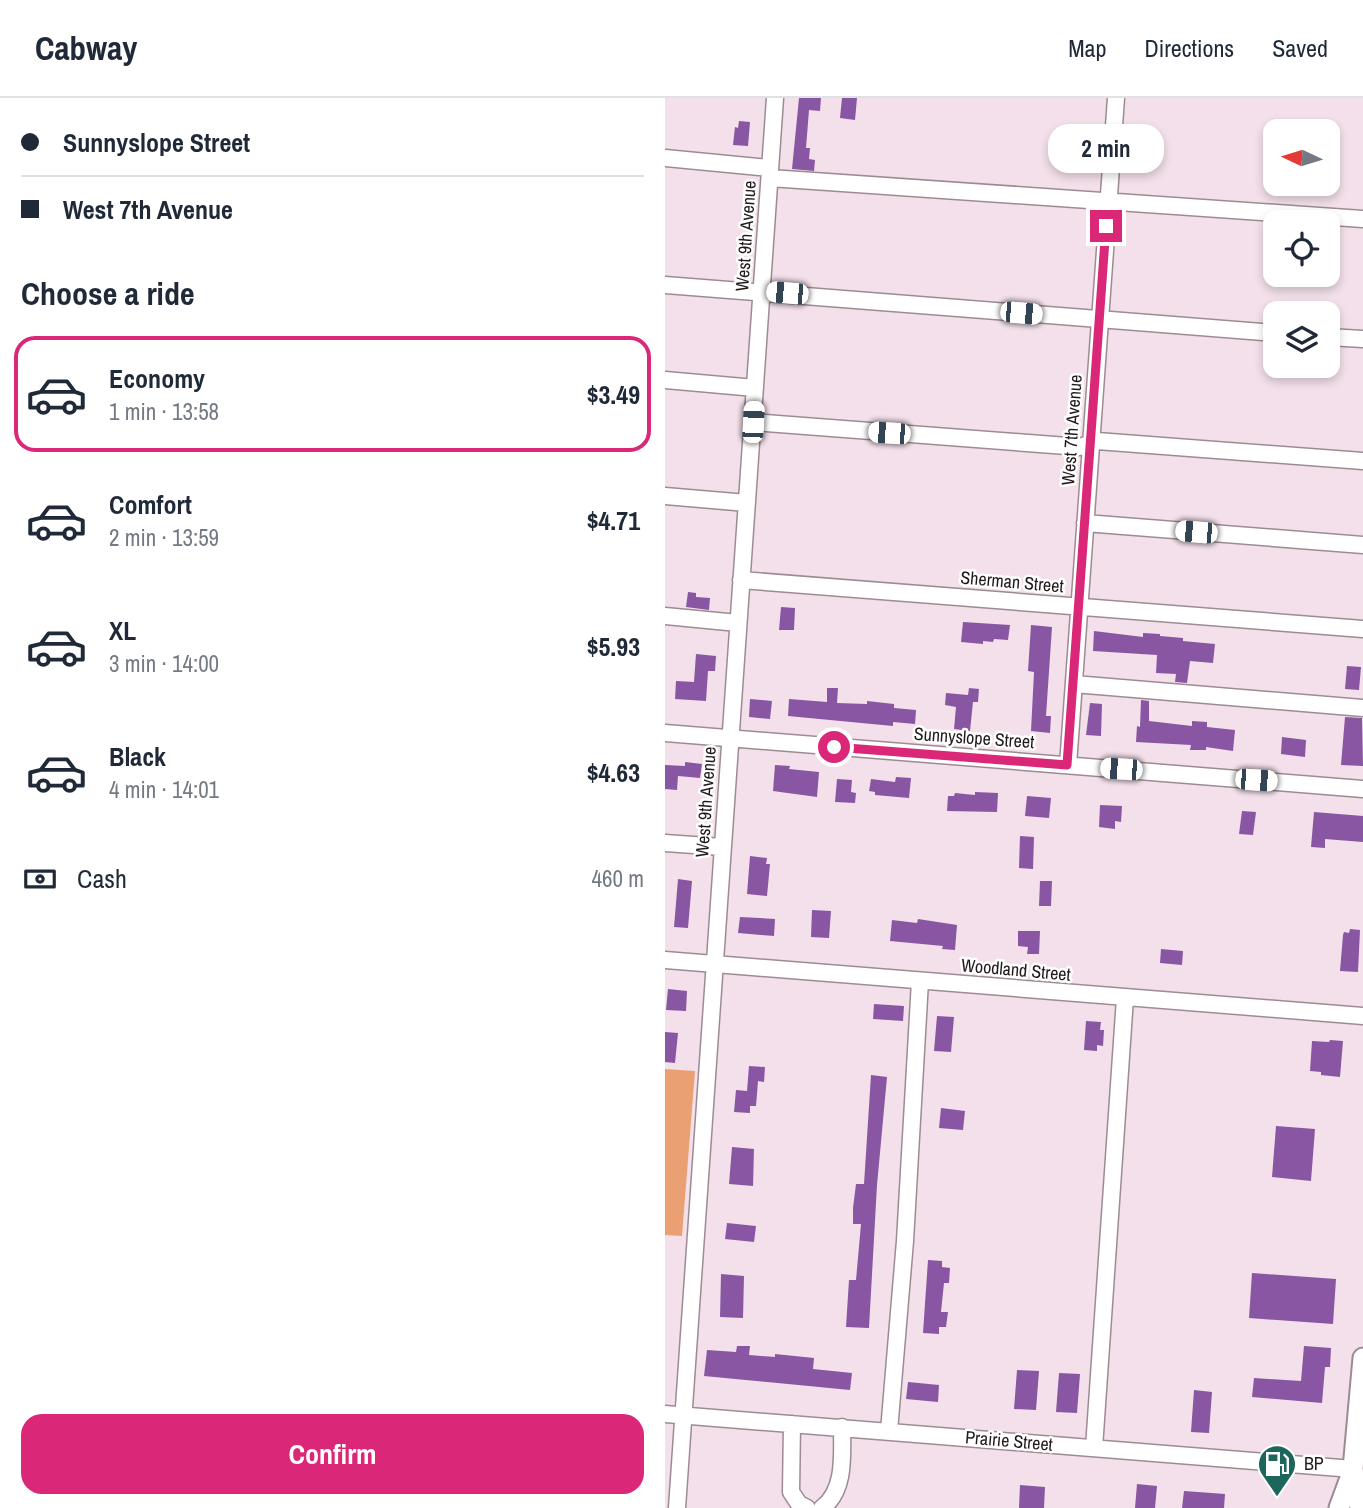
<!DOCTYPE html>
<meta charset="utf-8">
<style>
:root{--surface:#fff;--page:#f6f6f7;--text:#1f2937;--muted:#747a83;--line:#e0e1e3;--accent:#db2777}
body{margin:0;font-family:"Archivo Narrow",sans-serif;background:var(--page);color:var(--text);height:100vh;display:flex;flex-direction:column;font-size:26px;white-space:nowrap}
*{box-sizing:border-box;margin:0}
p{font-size:23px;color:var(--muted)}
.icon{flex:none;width:38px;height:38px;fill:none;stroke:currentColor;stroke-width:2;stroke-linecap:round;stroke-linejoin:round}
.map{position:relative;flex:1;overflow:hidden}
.details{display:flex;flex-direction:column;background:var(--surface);width:665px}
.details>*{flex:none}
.guide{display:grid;align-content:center;height:154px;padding:0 21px;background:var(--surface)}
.needle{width:46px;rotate:274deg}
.controls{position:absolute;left:598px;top:21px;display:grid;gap:14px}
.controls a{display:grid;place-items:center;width:77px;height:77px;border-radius:14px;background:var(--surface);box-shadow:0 4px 10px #0003;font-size:35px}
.end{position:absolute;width:32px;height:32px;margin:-16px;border:9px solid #db2777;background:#fff;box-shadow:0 0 0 4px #fff}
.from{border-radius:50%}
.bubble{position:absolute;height:49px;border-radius:21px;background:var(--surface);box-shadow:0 4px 10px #0003;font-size:23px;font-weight:800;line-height:49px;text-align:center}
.car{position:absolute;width:21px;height:42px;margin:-21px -10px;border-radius:9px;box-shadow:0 0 5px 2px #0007;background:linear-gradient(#fff 24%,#345 0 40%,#fff 0 76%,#345 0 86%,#fff 0)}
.guide b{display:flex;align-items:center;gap:24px;height:66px;font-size:26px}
.guide b+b{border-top:2px solid var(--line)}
.guide i{width:18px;height:18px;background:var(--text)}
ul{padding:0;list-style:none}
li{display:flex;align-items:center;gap:21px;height:116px;margin:0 14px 10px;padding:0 7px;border:4px solid transparent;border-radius:21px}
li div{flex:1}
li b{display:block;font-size:26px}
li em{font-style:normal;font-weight:800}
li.active{border-color:var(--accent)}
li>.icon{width:63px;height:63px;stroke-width:1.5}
h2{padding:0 21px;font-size:32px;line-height:84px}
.pay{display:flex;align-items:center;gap:18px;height:77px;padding:0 21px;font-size:26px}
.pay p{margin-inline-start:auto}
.button{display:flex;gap:14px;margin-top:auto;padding:14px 21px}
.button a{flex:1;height:80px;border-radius:21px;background:var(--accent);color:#fff;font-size:28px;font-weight:800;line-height:80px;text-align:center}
header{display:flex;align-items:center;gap:42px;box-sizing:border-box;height:98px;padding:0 35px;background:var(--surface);border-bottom:2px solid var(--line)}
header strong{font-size:33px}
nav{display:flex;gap:38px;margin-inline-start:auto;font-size:24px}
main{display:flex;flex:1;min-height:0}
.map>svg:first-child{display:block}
.green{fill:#eba074}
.building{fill:#8856a2}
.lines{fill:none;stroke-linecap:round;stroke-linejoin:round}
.minor-casing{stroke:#9d8b94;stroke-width:19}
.major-casing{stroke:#9d8b94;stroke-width:23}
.minor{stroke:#fff;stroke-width:16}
.major{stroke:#fff;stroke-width:19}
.route{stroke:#db2777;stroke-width:9}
.labels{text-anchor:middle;stroke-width:5;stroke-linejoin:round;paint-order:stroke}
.street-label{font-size:18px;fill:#211a1d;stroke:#fff}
.poi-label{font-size:18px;fill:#211a1d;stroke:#fff;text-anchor:start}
</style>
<header>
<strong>Cabway</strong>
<nav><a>Map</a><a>Directions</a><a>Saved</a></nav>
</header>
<main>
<section class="details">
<div class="guide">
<b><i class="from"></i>Sunnyslope Street</b>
<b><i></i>West 7th Avenue</b>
</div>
<h2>Choose a ride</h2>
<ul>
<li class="active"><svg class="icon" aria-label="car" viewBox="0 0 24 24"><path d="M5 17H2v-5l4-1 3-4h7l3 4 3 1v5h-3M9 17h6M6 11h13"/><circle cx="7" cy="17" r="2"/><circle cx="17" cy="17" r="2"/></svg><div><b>Economy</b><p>1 min · 13:58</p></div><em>$3.49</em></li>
<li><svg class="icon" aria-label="car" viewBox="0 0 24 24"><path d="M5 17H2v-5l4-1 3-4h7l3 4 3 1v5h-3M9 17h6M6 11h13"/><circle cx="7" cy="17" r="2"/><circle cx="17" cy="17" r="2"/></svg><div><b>Comfort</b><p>2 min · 13:59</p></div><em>$4.71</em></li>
<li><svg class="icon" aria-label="car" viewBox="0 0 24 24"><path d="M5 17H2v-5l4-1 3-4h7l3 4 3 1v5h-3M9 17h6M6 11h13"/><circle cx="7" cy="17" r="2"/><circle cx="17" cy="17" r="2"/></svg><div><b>XL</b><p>3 min · 14:00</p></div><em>$5.93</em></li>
<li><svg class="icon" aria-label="car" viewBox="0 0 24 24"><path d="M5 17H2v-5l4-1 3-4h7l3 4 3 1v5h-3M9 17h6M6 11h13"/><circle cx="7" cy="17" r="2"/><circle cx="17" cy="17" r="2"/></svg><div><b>Black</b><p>4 min · 14:01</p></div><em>$4.63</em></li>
</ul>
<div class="pay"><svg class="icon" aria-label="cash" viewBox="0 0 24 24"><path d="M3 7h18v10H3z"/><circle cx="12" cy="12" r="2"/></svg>Cash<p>460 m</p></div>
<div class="button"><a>Confirm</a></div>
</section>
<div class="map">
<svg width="698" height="1410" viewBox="0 0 698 1410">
<rect width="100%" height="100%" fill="#f3e0ea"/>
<path class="green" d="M0 971 30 973 17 1138 0 1137Z"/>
<path class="building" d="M134 0H156L155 13 144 12 141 50H145L144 61 150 62 149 73 127 71Z
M177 0H192L190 22 175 20Z
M74 23 85 24 83 48 68 47 70 29 73 30Z
M23 494 31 495V499L45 500 44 512 21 509Z
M116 509 130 510 129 532H114Z
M298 524 345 527 343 542 329 541 328 544 318 543V546L296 544Z
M366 527 387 529 381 618H386L385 635 366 633 369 574 363 573Z
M429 533 478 539V535L495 536V538L518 540V543L550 546 548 565 525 563 522 585 510 584 511 576 491 575 492 557 428 553Z
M31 556 51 558 50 573H43L41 603 10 601 11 583 29 584Z
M682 568 696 569 694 592 680 591Z
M162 590H173L172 605 202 606V603L229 606V610L251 612 250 626 228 624V628L123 618 124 601 162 604Z
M304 590 314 591 313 604H308L305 633 289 631 291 609 280 607 281 595 303 597Z
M85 601 107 603 105 621 84 619Z
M476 602 484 603V623L527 628V623L542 624V629L570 632 568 653 541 649V652H525L526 647 471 644 472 628 475 629Z
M425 605 437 606 436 638 421 637Z
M680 619 697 620 698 668 676 667Z
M617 639 641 642 640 659 616 656Z
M20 664 37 666 35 680 13 678 12 692 0 691V667L20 668Z
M110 667 125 668 124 671 154 674 152 699 108 693Z
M231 679 246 680 244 700 210 697V694L204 693 206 681 230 684Z
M172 681 187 682 186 694 191 695 190 705 170 704Z
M310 694 333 695 332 714 282 713 283 698H289L290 695 310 697Z
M362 698 386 700 384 720 360 718Z
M435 707 457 708 456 724 450 723V731L434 729Z
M577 713 591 714 588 737 574 736Z
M649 714 698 718V744L660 741V750L646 749Z
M355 738 369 739 368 771 354 770Z
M85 758 102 760 101 766H105L102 798 82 796Z
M13 781 27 783 23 830 9 829Z
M375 783H387L386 808H374Z
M147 812 166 813 164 840 146 839Z
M75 819 110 821 109 838 73 835Z
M253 821 292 827 290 852 277 851 278 848 225 843 227 822 252 825Z
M685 831 695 832 693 874 675 873 678 837 679 834 684 835Z
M353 833H375L374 856H362L363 849 353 848Z
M496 851 518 853 517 867 495 865Z
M3 891 22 893 21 913 1 912Z
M209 906 239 908 238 923 208 921Z
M272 918 289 919 286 954 269 953Z
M421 923 436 924 435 932H439L438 948 432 947V953L419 952Z
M0 934 13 935 10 965 0 964Z
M665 942 678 943 675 979 656 977V974L645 973 647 943 664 944Z
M84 968 100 969 99 984 93 983 91 1008H85V1015L69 1014 71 992 82 993Z
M206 977 222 979 212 1087 204 1230 181 1229 184 1182H191L196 1126H188V1110L191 1086H199Z
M276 1010 300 1013 298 1032 274 1030Z
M611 1028 650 1031 646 1083 607 1079Z
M67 1049 89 1051 88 1088 64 1086Z
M62 1125 91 1128 89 1144 60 1141Z
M263 1162 277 1163V1169L285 1170 284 1185H279L276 1214H283L281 1229H274V1236L258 1235Z
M587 1175 671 1181 668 1226 584 1220Z
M56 1176 79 1178 78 1220 55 1219Z
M72 1248H85L84 1257 110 1259V1256L149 1260 148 1271 187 1275 185 1292 39 1278 42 1252 71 1254Z
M639 1248 666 1250 665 1269H660L657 1305 587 1299 589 1280 636 1283Z
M352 1272 374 1273 371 1312 349 1311Z
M394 1275 415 1276 412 1315 391 1314Z
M243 1284 274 1287 273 1304 241 1301Z
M529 1292 547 1294 544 1335 526 1334Z
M472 1386 492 1388 490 1410H470Z
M355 1387 380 1389 379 1410H354Z
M519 1393 560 1396 559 1410H517Z"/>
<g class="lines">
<defs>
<path id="minor" d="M0 60 105 70
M105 80 698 121
M0 187 611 235
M663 239 698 241
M0 282 90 290
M88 324 415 349 432 343 698 363
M0 398 82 405
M420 425 698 447
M76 482 698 531
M0 518 73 525
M409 586 698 610
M0 635 698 691
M403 667 451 0
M0 745 57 749
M0 862 698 918
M0 1316 688 1371
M127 1326 126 1394 134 1406 142 1410
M224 1333 240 1143 255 883
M429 1350 460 900
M12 1410 110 0
M157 1410C181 1392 177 1356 177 1329"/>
<path id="major" d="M674 1410 688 1372
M695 1410 688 1371 698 1260"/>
</defs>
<use href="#minor" class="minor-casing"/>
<use href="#major" class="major-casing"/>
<use href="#minor" class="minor"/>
<use href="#major" class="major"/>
</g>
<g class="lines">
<path class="route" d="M169 649 402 667 441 128"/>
</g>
<defs>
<symbol id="fuel-pin" viewBox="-11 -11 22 30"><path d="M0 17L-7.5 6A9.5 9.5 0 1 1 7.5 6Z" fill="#1c665c" stroke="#fff"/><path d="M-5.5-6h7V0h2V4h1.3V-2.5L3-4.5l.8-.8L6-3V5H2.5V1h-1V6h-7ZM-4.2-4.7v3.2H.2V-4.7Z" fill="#fff"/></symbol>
</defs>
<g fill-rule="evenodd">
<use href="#fuel-pin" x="590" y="1344" width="44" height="60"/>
</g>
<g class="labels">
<g class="street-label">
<text transform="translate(81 138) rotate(-86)" y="6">West 9th Avenue</text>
<text transform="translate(407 332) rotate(-86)" y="6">West 7th Avenue</text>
<text transform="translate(347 484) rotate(5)" y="6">Sherman Street</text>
<text transform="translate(309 640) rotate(4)" y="6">Sunnyslope Street</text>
<text transform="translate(41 704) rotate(-86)" y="6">West 9th Avenue</text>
<text transform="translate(351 872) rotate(5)" y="6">Woodland Street</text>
<text transform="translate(344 1343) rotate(5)" y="6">Prairie Street</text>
</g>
<g class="poi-label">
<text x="639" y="1372">BP</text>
</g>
</g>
</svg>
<div class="controls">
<a><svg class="needle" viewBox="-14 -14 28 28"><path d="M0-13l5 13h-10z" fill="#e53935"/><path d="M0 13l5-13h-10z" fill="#747a83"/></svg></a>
<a><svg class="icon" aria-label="locate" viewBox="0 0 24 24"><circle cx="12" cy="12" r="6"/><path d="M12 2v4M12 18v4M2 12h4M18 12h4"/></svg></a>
<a><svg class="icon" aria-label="layers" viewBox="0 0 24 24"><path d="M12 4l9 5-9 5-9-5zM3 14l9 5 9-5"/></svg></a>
</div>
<i class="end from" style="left:169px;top:649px"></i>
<i class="end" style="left:441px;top:128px"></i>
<div class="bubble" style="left:383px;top:26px;width:116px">2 min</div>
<i class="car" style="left:122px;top:195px;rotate:275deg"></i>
<i class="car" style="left:356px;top:215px;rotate:95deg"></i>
<i class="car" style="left:88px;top:324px;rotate:3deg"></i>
<i class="car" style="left:224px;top:335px;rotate:274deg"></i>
<i class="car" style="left:531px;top:434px;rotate:275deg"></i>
<i class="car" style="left:456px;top:671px;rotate:274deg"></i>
<i class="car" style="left:591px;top:682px;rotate:94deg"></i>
</div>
</main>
